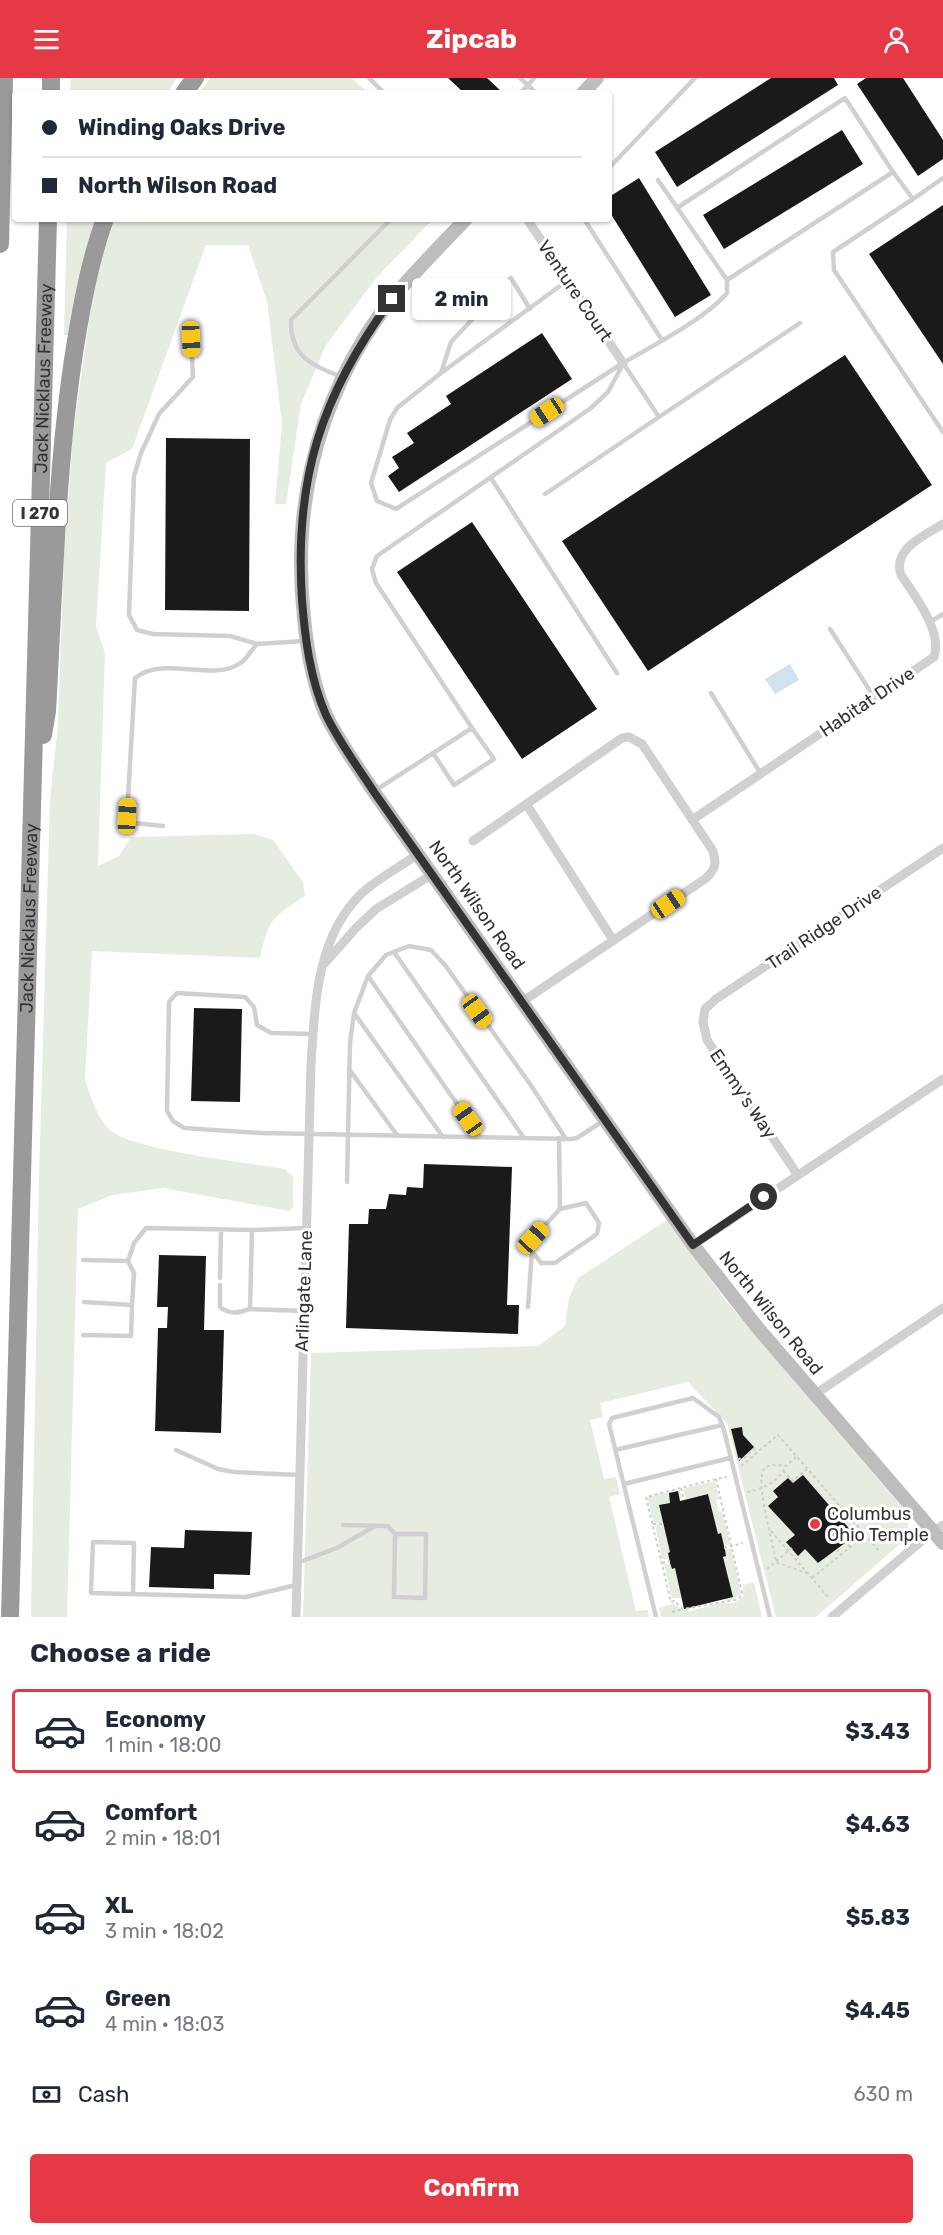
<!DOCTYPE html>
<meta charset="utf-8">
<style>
:root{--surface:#fff;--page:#f2f2f3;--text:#1f2937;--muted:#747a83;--line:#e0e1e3;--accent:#e63946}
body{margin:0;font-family:Rubik,sans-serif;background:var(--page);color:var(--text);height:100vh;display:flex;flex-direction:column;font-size:22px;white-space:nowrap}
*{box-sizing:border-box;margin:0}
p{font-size:20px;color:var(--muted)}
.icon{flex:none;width:33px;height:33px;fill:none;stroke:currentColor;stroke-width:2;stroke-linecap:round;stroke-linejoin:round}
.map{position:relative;height:1539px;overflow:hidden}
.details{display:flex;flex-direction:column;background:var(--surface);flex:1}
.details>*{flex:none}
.banner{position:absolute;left:12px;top:12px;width:600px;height:132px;border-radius:6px;box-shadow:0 2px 4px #0004;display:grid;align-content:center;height:132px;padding:0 30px;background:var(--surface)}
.end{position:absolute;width:27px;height:27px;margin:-14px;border:8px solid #333;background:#fff;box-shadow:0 0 0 3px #fff}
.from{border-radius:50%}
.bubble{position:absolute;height:42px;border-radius:6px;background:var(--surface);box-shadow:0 2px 4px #0004;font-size:20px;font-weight:700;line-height:42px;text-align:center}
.car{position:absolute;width:18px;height:36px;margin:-18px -9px;border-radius:8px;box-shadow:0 0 4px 2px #0007;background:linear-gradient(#f5c518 24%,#345 0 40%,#f5c518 0 76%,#345 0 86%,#f5c518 0)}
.banner b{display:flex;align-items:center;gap:21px;height:57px;font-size:22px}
.banner b+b{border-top:2px solid var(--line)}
.banner i{width:15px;height:15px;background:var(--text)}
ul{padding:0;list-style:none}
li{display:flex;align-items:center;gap:18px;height:84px;margin:0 12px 9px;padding:0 18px;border:3px solid transparent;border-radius:6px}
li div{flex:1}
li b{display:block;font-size:22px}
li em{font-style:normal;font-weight:700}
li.selected{border-color:var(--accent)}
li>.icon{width:54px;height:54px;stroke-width:1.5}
h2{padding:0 30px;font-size:27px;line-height:72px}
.pay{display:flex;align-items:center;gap:15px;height:66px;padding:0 30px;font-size:22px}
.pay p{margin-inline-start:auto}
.primary-button{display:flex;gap:12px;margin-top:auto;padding:12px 30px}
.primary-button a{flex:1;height:69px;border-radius:6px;background:var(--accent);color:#fff;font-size:24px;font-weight:700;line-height:69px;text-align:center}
header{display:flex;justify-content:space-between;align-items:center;height:78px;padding:0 30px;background:var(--accent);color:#fff;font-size:27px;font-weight:700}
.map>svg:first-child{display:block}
.green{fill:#e6ecdf}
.water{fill:#cfe2ee}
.building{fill:#1a1a1a}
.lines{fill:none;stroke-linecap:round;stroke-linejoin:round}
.path{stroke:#cdcdcd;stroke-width:2;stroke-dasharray:3 3;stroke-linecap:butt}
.lane{stroke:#d0d0d0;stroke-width:4.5}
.street{stroke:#d0d0d0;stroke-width:9}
.secondary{stroke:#bdbdbd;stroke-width:14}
.highway{stroke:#9a9a9a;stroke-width:18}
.route{stroke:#333;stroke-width:8}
.poi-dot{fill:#e63946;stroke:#fff;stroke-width:2}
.labels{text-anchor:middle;stroke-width:6;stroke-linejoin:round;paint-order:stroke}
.shield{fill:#fff;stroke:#707070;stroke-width:1.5}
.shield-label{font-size:16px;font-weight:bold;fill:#333}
.street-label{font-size:18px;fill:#333;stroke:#fff}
.poi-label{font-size:18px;fill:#333;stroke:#fff;text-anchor:start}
</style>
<header><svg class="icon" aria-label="menu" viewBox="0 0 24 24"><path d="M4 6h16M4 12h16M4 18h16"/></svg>Zipcab<svg class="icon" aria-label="person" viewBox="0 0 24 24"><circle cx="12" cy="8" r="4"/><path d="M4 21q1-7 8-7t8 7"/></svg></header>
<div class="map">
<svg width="943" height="1539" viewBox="0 0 943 1539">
<rect width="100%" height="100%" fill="#fff"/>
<path class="green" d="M71 0H177L167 15H70Z
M210 0H352L368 15H199Z
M67 141H98L70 257H64Z
M115 141H433L377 199 326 267 301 326 286 426H275L282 345 267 223 248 167H206L132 371 106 385 96 549 105 575 98 788 119 778 131 759 254 756 273 762 303 804 305 818C272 840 269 840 260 880L92 873 85 1001C89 1016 98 1040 109 1051 128 1072 251 1085 285 1091L293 1099V1129L289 1133 163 1110 112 1117 78 1131 67 1539H31L39 1099 50 722 58 646 64 477 73 356 90 236 98 191Z
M667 1142 726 1223 903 1430 908 1446V1459L816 1539H776L727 1345 688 1304 600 1325 603 1339 590 1342 604 1401 616 1399 620 1416 609 1419 636 1533 648 1532 649 1539H303L311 1275 538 1268 565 1248 569 1220 578 1200Z
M715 1403 719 1421 716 1422 719 1434 722 1433 730 1466 724 1468 721 1456H718L708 1416 686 1421 683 1411Z
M680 1412 682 1420 679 1421 678 1413 669 1415 671 1425 659 1427 664 1445H654L647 1419Z
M655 1446 664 1447 670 1474 668 1475 669 1481H662Z
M731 1470 741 1516 732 1522 726 1523 725 1521 733 1518 723 1479 726 1478 725 1472Z
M670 1485 672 1491 675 1490 682 1520H672L664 1486Z
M754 1504 762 1539H661L659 1530 673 1526 682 1531 690 1533 720 1525H734L743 1518V1507Z"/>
<path class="water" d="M790 586 799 602 775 616 765 601Z"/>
<path class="building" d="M448 0H487L503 15H464Z
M771 0H834L838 7 677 109 655 74Z
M866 0H903L943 62V81L918 98 857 6Z
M842 52 863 86 724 171 703 137Z
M639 100 711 217 675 239 609 133V119Z
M943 127V286L869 176Z
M542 255 572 301 399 414 388 398 399 390 392 379 414 365 407 355 451 326 446 318Z
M845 277 932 407 648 593 562 463Z
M166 360 250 361 249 533 165 532Z
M472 444 597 631 522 681 397 494Z
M194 930 242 931 240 1024 191 1023Z
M424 1086 512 1089 507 1227H519L518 1256 346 1250 349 1146H368L369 1131H386L389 1116 406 1117 407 1109 423 1110Z
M159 1177 206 1178 204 1252H224L221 1355 155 1353 158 1250H167L168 1229H157Z
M742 1349 743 1357 754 1369 739 1383 731 1351Z
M803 1397 853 1455 843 1463 845 1465 818 1485 805 1471 798 1478 786 1464 795 1457 768 1428 778 1419 773 1413 788 1400 793 1405Z
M678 1413 680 1423 708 1416 718 1456 721 1455 725 1472 726 1478 723 1479 733 1519 684 1531 675 1490 672 1491 670 1485 668 1475 670 1474 659 1427 670 1425 669 1415Z
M185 1452 252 1454 250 1497 214 1496V1511L149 1509 151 1469 184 1470Z"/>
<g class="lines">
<path class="path" d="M796 1379 786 1388C779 1387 770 1385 764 1391 755 1404 773 1465 776 1484L806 1495
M738 1381 744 1380 755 1370
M741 1388 778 1357 880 1474
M783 1393 793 1403 807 1391
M716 1401 742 1515 740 1519 735 1522 683 1531 674 1523 671 1524 646 1419 716 1401 727 1399
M681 1410 684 1422
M747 1414C763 1411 779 1404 786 1388
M834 1433 840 1429
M653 1446H664
M771 1453 828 1519
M844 1462 850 1469
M724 1470 743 1465
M837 1471 841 1476
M662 1485 670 1483
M767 1491 792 1470
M812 1500 865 1457
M672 1534 683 1531"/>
<path class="lane" d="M369 0 384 15
M520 0 528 7 520 15
M534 0 528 7 536 15
M609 90 695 0
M658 102 727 202
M913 121 833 174 834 192 943 354
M677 130 845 20 893 94
M584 141 662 262
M568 202 441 295 397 330 390 342 371 405 377 423 396 431 623 285C654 267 705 241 727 215V202L893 94 913 121 943 100
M191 261 193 299 159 336 141 375 134 398 129 537 137 552 153 556 230 558 257 566 304 563
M623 285 659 339 800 245
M441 295 451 264 511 200 530 231
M342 299C312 288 290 278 291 242L391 141
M491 400 617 595
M545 416 659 339
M932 543 943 536
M830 551 874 619
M711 615 761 696
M433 675 454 707 494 681 472 650
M376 712 472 650 376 505 372 491 377 478 591 330 608 314 622 288
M163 748 134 745 127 738 135 600C165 576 213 606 242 584 248 579 252 571 257 566
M394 874 524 1060
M368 898 480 1059
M354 935 443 1059
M312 956 271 955 257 947 254 929 245 919 177 915 169 924 167 1033 173 1043 184 1050 261 1055 571 1061 577 1060 603 1043
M349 991 397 1057
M559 1060 560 1131 533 1160 532 1173 541 1185H555L597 1156 599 1145 586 1125 560 1131
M347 1104 350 965 354 935 368 898 386 877 409 868 431 872 445 887 530 1006 566 1061
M252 1152 250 1231 304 1233
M83 1182 128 1183 134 1165 146 1150 252 1152 306 1150
M220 1200 221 1152
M220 1207V1229C230 1237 238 1235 250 1231
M84 1224 132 1227 134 1195 128 1183
M528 1229 532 1173
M83 1257 131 1258 132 1227
M176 1372 218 1391 234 1394 299 1397
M615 1372 722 1347
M624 1406 730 1380
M343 1447 388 1448 395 1456H426L425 1520 394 1519 395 1456
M297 1485 337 1470 375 1448
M133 1516 134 1465 93 1464 91 1515 246 1519 296 1507
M656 1539 609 1346 612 1340 693 1320 719 1339 724 1352 770 1539"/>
<path class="street" d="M527 141 623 285
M527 727 613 862
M692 742 934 579C943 554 915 518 901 497 892 471 925 457 943 446
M473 763 622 660 629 659 642 666 713 773C717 786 715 792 705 801L523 923
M324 886 356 850 376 831 433 796
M797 1096 707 962 703 944 705 931 716 921 943 770
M693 1167 943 1001
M814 1317 943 1230
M296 1539 311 986C315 927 316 860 361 816 377 801 400 789 418 776
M832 1539 932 1454 943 1447"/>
<path class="secondary" d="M583 15 597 0
M466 141C430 179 390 217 363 262 311 348 293 440 304 540 307 572 313 607 326 637 339 664 358 689 374 714L693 1167 757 1249 943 1465"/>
<g class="highway">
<path d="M51 15V0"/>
<path d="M184 15 195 0"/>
<path d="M0 166 4 0"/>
<path d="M43 657 47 633C54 512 56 389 75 269 82 226 90 182 105 141"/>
<path id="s1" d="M10 1539 48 141"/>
</g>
</g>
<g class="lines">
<path class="route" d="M392 221C321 317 294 401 302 522 305 560 310 601 326 637 339 664 358 689 374 714L693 1167 764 1119"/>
</g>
<circle class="poi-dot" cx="815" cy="1446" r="6"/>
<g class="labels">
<rect class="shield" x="13" y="422" width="54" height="26" rx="4.5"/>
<g class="shield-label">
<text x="40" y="441">I 270</text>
</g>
<g class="street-label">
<text transform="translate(575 213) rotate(56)" y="6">Venture Court</text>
<text dy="6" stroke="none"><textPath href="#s1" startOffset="1239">Jack Nicklaus Freeway</textPath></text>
<text transform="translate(867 624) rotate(-34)" y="6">Habitat Drive</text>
<text transform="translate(477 827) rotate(55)" y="6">North Wilson Road</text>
<text dy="6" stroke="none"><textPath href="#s1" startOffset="699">Jack Nicklaus Freeway</textPath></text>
<text transform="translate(824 850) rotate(-34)" y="6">Trail Ridge Drive</text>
<text transform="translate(743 1016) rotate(56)" y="6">Emmy's Way</text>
<text transform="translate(304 1213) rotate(-88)" y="6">Arlingate Lane</text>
<text transform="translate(771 1235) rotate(51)" y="6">North Wilson Road</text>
</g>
<g class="poi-label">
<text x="827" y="1442">Columbus<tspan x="827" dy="21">Ohio Temple</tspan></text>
</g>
</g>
</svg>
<i class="end from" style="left:764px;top:1119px"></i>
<i class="end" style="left:392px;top:221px"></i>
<div class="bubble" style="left:412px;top:200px;width:99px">2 min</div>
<i class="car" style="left:191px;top:261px;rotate:178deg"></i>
<i class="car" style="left:547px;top:334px;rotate:237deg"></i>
<i class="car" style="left:127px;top:738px;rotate:3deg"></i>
<i class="car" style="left:668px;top:826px;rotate:56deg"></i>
<i class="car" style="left:477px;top:933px;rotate:144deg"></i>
<i class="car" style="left:468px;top:1041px;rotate:325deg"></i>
<i class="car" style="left:533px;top:1160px;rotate:43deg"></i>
<div class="banner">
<b><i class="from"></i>Winding Oaks Drive</b>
<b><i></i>North Wilson Road</b>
</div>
</div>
<section class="details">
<h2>Choose a ride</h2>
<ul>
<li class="selected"><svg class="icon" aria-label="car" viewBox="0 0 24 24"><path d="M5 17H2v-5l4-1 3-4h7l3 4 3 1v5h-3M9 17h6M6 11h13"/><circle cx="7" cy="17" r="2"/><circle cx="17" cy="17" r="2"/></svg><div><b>Economy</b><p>1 min · 18:00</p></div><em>$3.43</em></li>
<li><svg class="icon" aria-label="car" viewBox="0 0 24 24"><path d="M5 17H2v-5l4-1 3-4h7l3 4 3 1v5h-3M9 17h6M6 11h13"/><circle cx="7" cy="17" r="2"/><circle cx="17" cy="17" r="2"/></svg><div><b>Comfort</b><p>2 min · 18:01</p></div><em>$4.63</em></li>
<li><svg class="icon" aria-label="car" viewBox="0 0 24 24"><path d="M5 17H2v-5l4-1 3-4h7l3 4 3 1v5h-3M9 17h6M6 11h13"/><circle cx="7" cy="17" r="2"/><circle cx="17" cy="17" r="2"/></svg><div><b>XL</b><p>3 min · 18:02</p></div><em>$5.83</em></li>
<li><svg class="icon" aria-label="car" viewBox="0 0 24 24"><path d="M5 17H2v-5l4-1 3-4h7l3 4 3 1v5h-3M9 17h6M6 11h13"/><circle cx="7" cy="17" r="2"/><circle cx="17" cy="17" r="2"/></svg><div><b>Green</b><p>4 min · 18:03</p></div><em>$4.45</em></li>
</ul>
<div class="pay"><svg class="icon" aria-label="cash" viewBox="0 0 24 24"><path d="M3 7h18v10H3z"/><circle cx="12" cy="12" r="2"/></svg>Cash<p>630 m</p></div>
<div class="primary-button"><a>Confirm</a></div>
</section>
